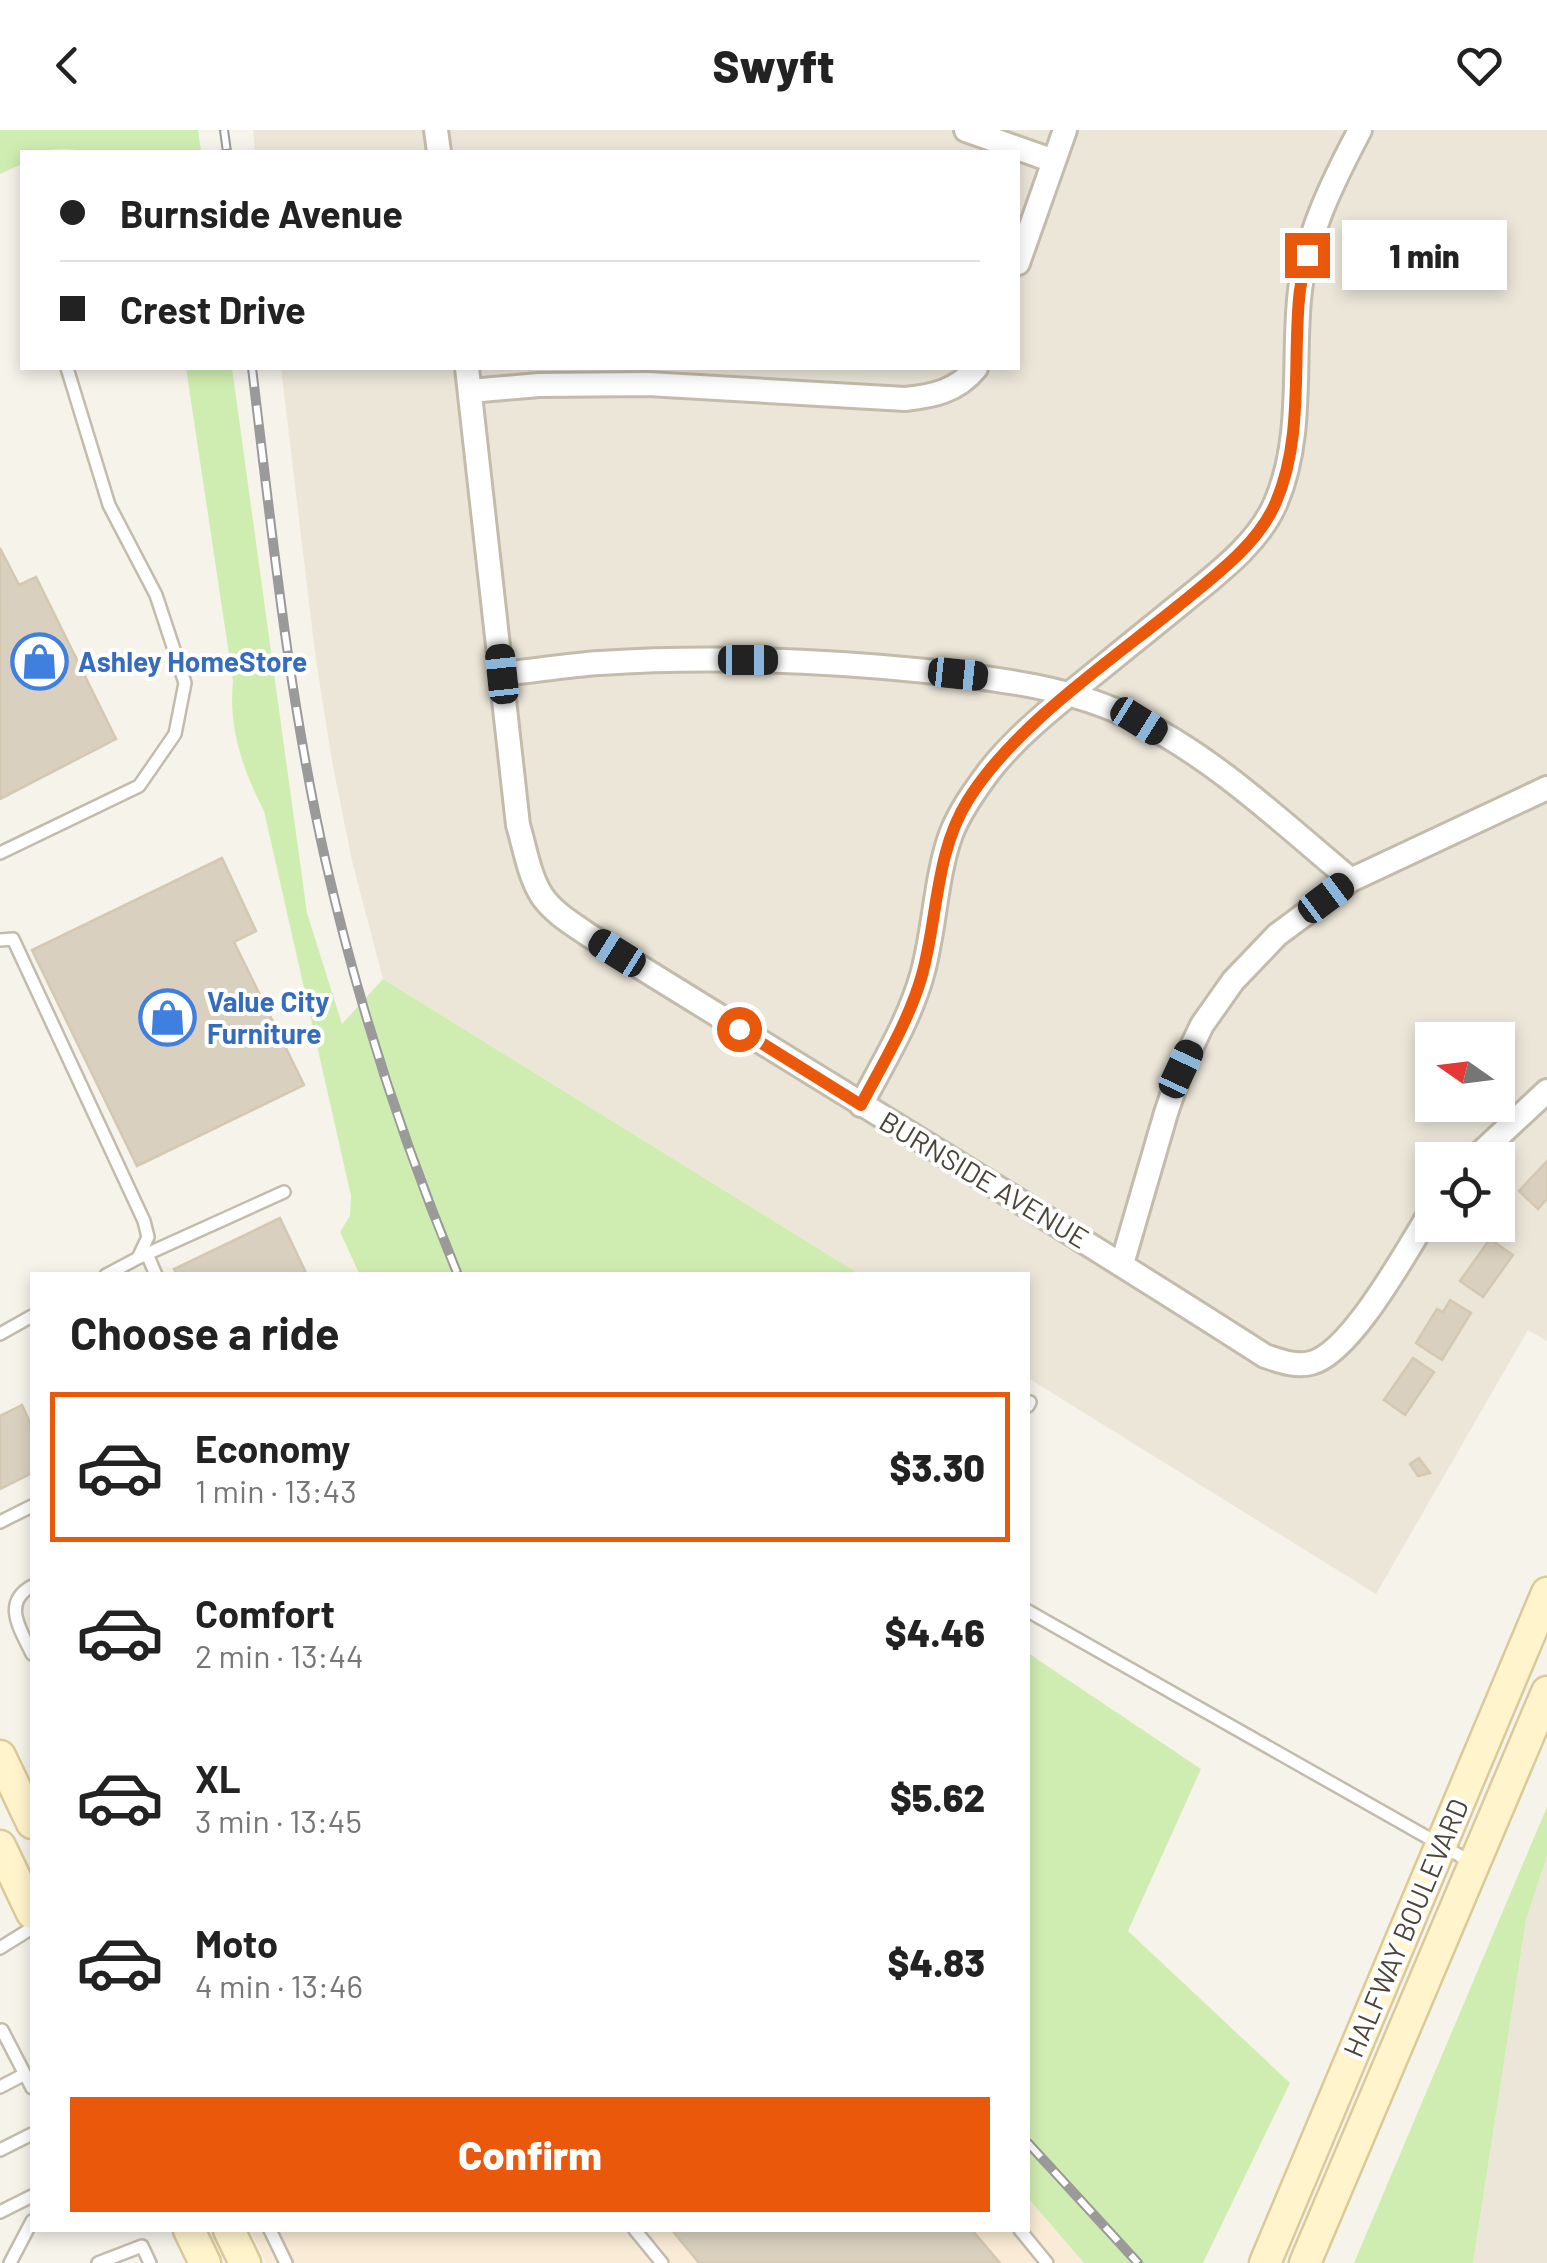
<!DOCTYPE html>
<meta charset="utf-8">
<style>
:root{--surface:#fff;--page:#f6f6f6;--text:#222;--muted:#767676;--line:#e0e0e0;--accent:#ea580c}
body{margin:0;font-family:Barlow,sans-serif;background:var(--page);color:var(--text);height:100vh;display:flex;flex-direction:column;font-size:38px;white-space:nowrap}
*{box-sizing:border-box;margin:0}
p{font-size:32px;color:var(--muted)}
.icon{flex:none;width:55px;height:55px;fill:none;stroke:currentColor;stroke-width:2;stroke-linecap:round;stroke-linejoin:round}
.map{position:relative;flex:1;overflow:hidden}
.panel{position:absolute;left:30px;top:1142px;width:1000px;height:960px;display:flex;flex-direction:column;background:var(--surface);border-radius:0px;box-shadow:0 5px 15px #0003}
.panel>*{flex:none}
.top-card{position:absolute;left:20px;top:20px;width:1000px;height:220px;border-radius:0px;box-shadow:0 5px 15px #0003;display:grid;align-content:center;height:220px;padding:0 40px;background:var(--surface)}
.needle{width:65px;rotate:284deg}
.controls{position:absolute;left:1415px;top:892px;display:grid;gap:20px}
.controls a{display:grid;place-items:center;width:100px;height:100px;border-radius:0px;background:var(--surface);box-shadow:0 5px 15px #0003;font-size:50px}
.end{position:absolute;width:45px;height:45px;margin:-22px;border:12px solid #ea580c;background:#fff;box-shadow:0 0 0 5px #fff}
.from{border-radius:50%}
.bubble{position:absolute;height:70px;border-radius:0px;background:var(--surface);box-shadow:0 5px 15px #0003;font-size:32px;font-weight:800;line-height:70px;text-align:center}
.car{position:absolute;width:30px;height:60px;margin:-30px -15px;border-radius:12px;box-shadow:0 0 8px 2px #0007;background:linear-gradient(#222 24%,#8ab4d8 0 40%,#222 0 76%,#8ab4d8 0 86%,#222 0)}
.top-card b{display:flex;align-items:center;gap:35px;height:95px;font-size:38px}
.top-card b+b{border-top:2px solid var(--line)}
.top-card i{width:25px;height:25px;background:var(--text)}
ul{padding:0;list-style:none}
li{display:flex;align-items:center;gap:30px;height:150px;margin:0 20px 15px;padding:0 20px;border:5px solid transparent;border-radius:0px}
li div{flex:1}
li b{display:block;font-size:38px}
li em{font-style:normal;font-weight:800}
li.on{border-color:var(--accent)}
li>.icon{width:90px;height:90px;stroke-width:1.5}
h2{padding:0 40px;font-size:45px;line-height:120px}
.action{display:flex;gap:20px;margin-top:auto;padding:20px 40px}
.action a{flex:1;height:115px;border-radius:0px;background:var(--accent);color:#fff;font-size:40px;font-weight:800;line-height:115px;text-align:center}
header{display:flex;justify-content:space-between;align-items:center;height:130px;padding:0 40px;background:var(--surface);font-size:45px;font-weight:800}
.map>svg:first-child{display:block}
.residential{fill:#ebe6d8;fill-rule:evenodd}
.commercial{fill:#f9ebd5}
.green{fill:#d0edb1}
.building{fill:#d9d0bf;stroke:#d5c8b2;stroke-width:2.5}
.lines{fill:none;stroke-linecap:round;stroke-linejoin:round}
.lane-casing{stroke:#c3bcac;stroke-width:16}
.street-casing{stroke:#c3bcac;stroke-width:28}
.secondary-casing{stroke:#daca98;stroke-width:35}
.lane{stroke:#fff;stroke-width:11}
.street{stroke:#fff;stroke-width:22}
.secondary{stroke:#fff4cc;stroke-width:30}
.rail-casing{stroke:#9a9a9a;stroke-width:10}
.rail{stroke:#fff;stroke-width:6;stroke-dasharray:19;stroke-linecap:butt}
.route{stroke:#ea580c;stroke-width:12}
.labels{text-anchor:middle;stroke-width:8;stroke-linejoin:round;paint-order:stroke}
.shop-label{font-size:28px;font-weight:bold;fill:#366cbe;stroke:#fff;text-anchor:start}
.street-label{font-size:28px;fill:#4c4438;stroke:#fff}
</style>
<header><svg class="icon" aria-label="back" viewBox="0 0 24 24"><path d="M15 5l-7 7 7 7"/></svg>Swyft<svg class="icon" aria-label="heart" viewBox="0 0 24 24"><path d="M12 20l-8-8c-3-5 5-10 8-4 3-6 11-1 8 4z"/></svg></header>
<div class="map">
<svg width="1547" height="2133" viewBox="0 0 1547 2133">
<rect width="100%" height="100%" fill="#f6f3eb"/>
<path class="residential" d="M253 0H1547V1211L1528 1200 1376 1464 1028 1248V1145H861L383 849 352 731 332 631 315 523 281 238H1018V22H255ZM1432 910H1498V975H1432ZM1432 1030H1498V1095H1432Z
M1547 1726V2133H1473L1526 1790Z"/>
<path class="commercial" d="M1028 2068 1084 2133H266L251 2100H1028Z"/>
<path class="green" d="M0 0H198L201 22H83C66 15 42 22 22 22V34L0 44Z
M186 238H232L307 783 342 894 383 849 861 1145H360L340 1102 350 1086 351 1066 264 681C243 640 228 598 233 551Z
M1028 1523 1201 1639 1128 1801 1290 1953 1203 2133H1084L1028 2068Z
M1547 1677V1726L1526 1790 1473 2133H1354Z"/>
<path class="building" d="M0 418 19 455 36 447 116 609 0 669Z
M222 728 256 801 234 812 304 955 137 1036 32 820Z
M1547 1031V1069L1538 1079 1519 1061Z
M280 1088 307 1145H177L174 1139Z
M1490 1109 1513 1125 1483 1167 1460 1151Z
M1450 1170 1471 1183 1442 1230 1416 1213 1437 1179 1443 1182Z
M1413 1228 1434 1242 1405 1285 1384 1270Z
M22 1275 32 1297V1343L0 1359V1286Z
M1419 1328 1430 1343 1418 1346 1410 1334Z
M672 2100H972L1000 2133H699Z"/>
<g class="lines">
<defs>
<path id="lane" d="M0 723 139 656 175 604 185 553 156 465 109 375 67 238
M0 810 13 809 144 1091 148 1107 138 1128 106 1145
M147 1124 156 1145
M138 1128 284 1062
M0 1204 32 1186
M1028 1276 1030 1272
M0 1392 32 1376
M32 1456C1 1473 21 1500 32 1524
M1028 1481 1471 1732
M0 1818 32 1798
M0 1901 2 1900 32 1958
M0 1957 25 1944
M0 2020 32 2004
M0 2082 32 2066
M270 2100 286 2133
M635 2100 662 2133
M1020 2100 1047 2133
M10 2133 32 2091
M98 2133 142 2116 150 2133"/>
<path id="street" d="M436 0 439 22
M966 0 1054 31
M1018 133 1065 0
M467 238 518 695C525 718 529 746 542 766 553 782 571 793 587 804 813 945 1041 1082 1265 1226 1280 1231 1295 1237 1311 1233 1352 1223 1409 1116 1432 1080
M470 261 539 255 648 254 905 269C934 266 957 261 976 238
M502 544C534 541 567 535 600 533 709 526 817 530 926 541 999 549 1072 557 1139 591 1216 629 1285 695 1351 750
M861 975C883 933 909 891 922 845 935 799 935 749 951 704 960 681 975 660 990 640 1017 606 1051 579 1084 552 1117 525 1151 498 1184 471 1217 444 1259 413 1276 372 1303 309 1293 236 1299 170 1304 109 1332 53 1360 0
M1473 1030 1547 961
M1122 1134 1166 983 1181 939 1202 895 1233 851 1277 805 1351 750 1547 658"/>
<path id="secondary" d="M0 1626 32 1693
M0 1716 32 1783
M189 2100 205 2133
M229 2100 245 2133
M1265 2133 1547 1463
M1305 2133 1547 1562"/>
</defs>
<use href="#lane" class="lane-casing"/>
<use href="#street" class="street-casing"/>
<use href="#secondary" class="secondary-casing"/>
<use href="#lane" class="lane"/>
<use href="#street" class="street"/>
<use href="#secondary" class="secondary"/>
<defs>
<path id="rail" d="M224 0 227 22
M252 238C272 403 289 570 326 733 358 874 403 1012 458 1145
M1028 2013 1138 2133"/>
</defs>
<use href="#rail" class="rail-casing"/>
<use href="#rail" class="rail"/>
</g>
<g class="lines">
<path class="route" d="M739 899 861 975C883 933 909 891 922 845 938 787 935 723 968 670 1014 596 1110 531 1178 476 1213 447 1258 415 1276 372 1303 309 1293 236 1299 169 1300 155 1304 139 1307 125"/>
</g>
<defs>
<symbol id="shop-ring" viewBox="-11 -11 22 22"><circle r="9.5" fill="#fff" stroke="#3f7fe0" stroke-width="1.5"/><path d="M-5-2.5h2.3a2.7 3.5 0 0 1 5.4 0H5L5.5 6h-11ZM-1.5-2.5h3a1.5 2.3 0 0 0-3 0Z" fill="#3f7fe0"/></symbol>
</defs>
<g fill-rule="evenodd">
<use href="#shop-ring" x="8" y="500" width="63" height="63"/>
<use href="#shop-ring" x="136" y="856" width="63" height="63"/>
</g>
<g class="labels">
<g class="shop-label">
<text x="78" y="542">Ashley HomeStore</text>
<text x="207" y="882">Value City<tspan x="207" dy="32">Furniture</tspan></text>
</g>
<g class="street-label">
<text transform="translate(984 1050) rotate(31)" y="10">BURNSIDE AVENUE</text>
<text transform="translate(1406 1798) rotate(-67)" y="10">HALFWAY BOULEVARD</text>
</g>
</g>
</svg>
<div class="controls">
<a><svg class="needle" viewBox="-14 -14 28 28"><path d="M0-13l5 13h-10z" fill="#e53935"/><path d="M0 13l5-13h-10z" fill="#767676"/></svg></a>
<a><svg class="icon" aria-label="locate" viewBox="0 0 24 24"><circle cx="12" cy="12" r="6"/><path d="M12 2v4M12 18v4M2 12h4M18 12h4"/></svg></a>
</div>
<i class="end from" style="left:739px;top:899px"></i>
<i class="end" style="left:1307px;top:125px"></i>
<div class="bubble" style="left:1342px;top:90px;width:165px">1 min</div>
<i class="car" style="left:748px;top:530px;rotate:90deg"></i>
<i class="car" style="left:502px;top:544px;rotate:354deg"></i>
<i class="car" style="left:958px;top:544px;rotate:96deg"></i>
<i class="car" style="left:1139px;top:591px;rotate:122deg"></i>
<i class="car" style="left:1326px;top:768px;rotate:53deg"></i>
<i class="car" style="left:617px;top:823px;rotate:302deg"></i>
<i class="car" style="left:1181px;top:939px;rotate:25deg"></i>
<div class="top-card">
<b><i class="from"></i>Burnside Avenue</b>
<b><i></i>Crest Drive</b>
</div>
<section class="panel">
<h2>Choose a ride</h2>
<ul>
<li class="on"><svg class="icon" aria-label="car" viewBox="0 0 24 24"><path d="M5 17H2v-5l4-1 3-4h7l3 4 3 1v5h-3M9 17h6M6 11h13"/><circle cx="7" cy="17" r="2"/><circle cx="17" cy="17" r="2"/></svg><div><b>Economy</b><p>1 min · 13:43</p></div><em>$3.30</em></li>
<li><svg class="icon" aria-label="car" viewBox="0 0 24 24"><path d="M5 17H2v-5l4-1 3-4h7l3 4 3 1v5h-3M9 17h6M6 11h13"/><circle cx="7" cy="17" r="2"/><circle cx="17" cy="17" r="2"/></svg><div><b>Comfort</b><p>2 min · 13:44</p></div><em>$4.46</em></li>
<li><svg class="icon" aria-label="car" viewBox="0 0 24 24"><path d="M5 17H2v-5l4-1 3-4h7l3 4 3 1v5h-3M9 17h6M6 11h13"/><circle cx="7" cy="17" r="2"/><circle cx="17" cy="17" r="2"/></svg><div><b>XL</b><p>3 min · 13:45</p></div><em>$5.62</em></li>
<li><svg class="icon" aria-label="car" viewBox="0 0 24 24"><path d="M5 17H2v-5l4-1 3-4h7l3 4 3 1v5h-3M9 17h6M6 11h13"/><circle cx="7" cy="17" r="2"/><circle cx="17" cy="17" r="2"/></svg><div><b>Moto</b><p>4 min · 13:46</p></div><em>$4.83</em></li>
</ul>
<div class="action"><a>Confirm</a></div>
</section>
</div>
